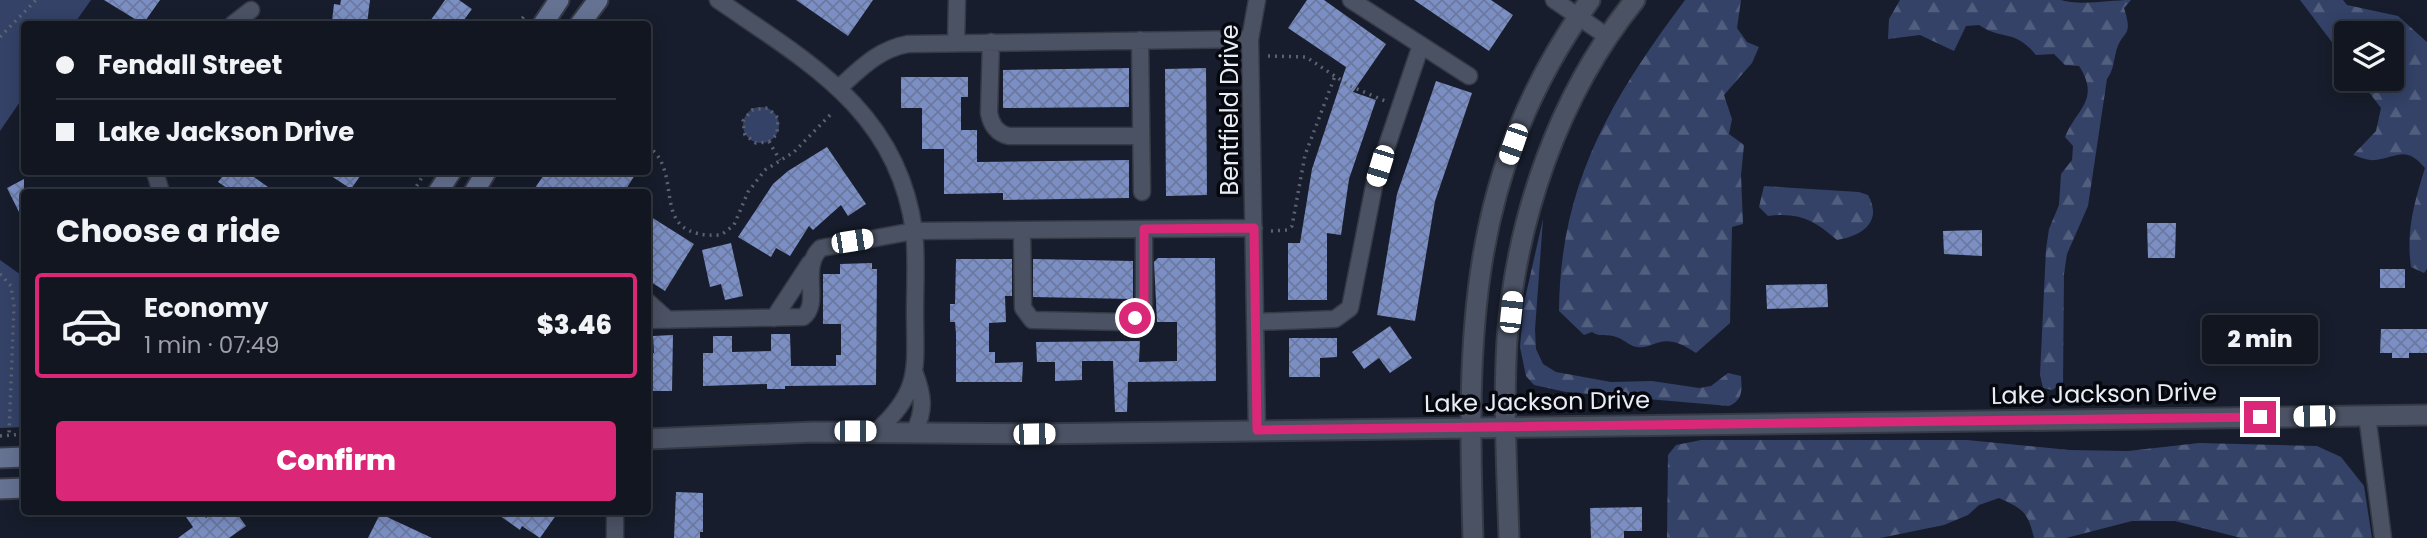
<!DOCTYPE html>
<meta charset="utf-8">
<style>
:root{--surface:#111621;--page:#1a1f2a;--text:#f1f3f6;--muted:#9c9fa5;--line:#30353f;--accent:#db2777}
body{margin:0;font-family:Poppins,sans-serif;background:var(--page);color:var(--text);height:100vh;display:flex;flex-direction:column;font-size:26px;white-space:nowrap}
*{box-sizing:border-box;margin:0}
p{font-size:23px;color:var(--muted)}
.icon{flex:none;width:38px;height:38px;fill:none;stroke:currentColor;stroke-width:2;stroke-linecap:round;stroke-linejoin:round}
.map{position:relative;flex:1;overflow:hidden}
.details{position:absolute;left:21px;top:189px;width:630px;height:326px;display:flex;flex-direction:column;background:var(--surface);border-radius:7px;box-shadow:0 4px 18px #0003,0 0 0 2px var(--line)}
.details>*{flex:none}
.top-card{position:absolute;left:21px;top:21px;width:630px;height:154px;border-radius:7px;box-shadow:0 4px 18px #0003,0 0 0 2px var(--line);display:grid;align-content:center;height:154px;padding:0 35px;background:var(--surface)}
.tools{position:absolute;left:2334px;top:21px;display:grid;gap:14px}
.tools a{display:grid;place-items:center;width:70px;height:70px;border-radius:7px;background:var(--surface);box-shadow:0 4px 18px #0003,0 0 0 2px var(--line);font-size:35px}
.end{position:absolute;width:32px;height:32px;margin:-16px;border:9px solid #db2777;background:#fff;box-shadow:0 0 0 4px #fff}
.from{border-radius:50%}
.bubble{position:absolute;height:49px;border-radius:7px;background:var(--surface);box-shadow:0 4px 18px #0003,0 0 0 2px var(--line);font-size:23px;font-weight:800;line-height:49px;text-align:center}
.car{position:absolute;width:21px;height:42px;margin:-21px -10px;border-radius:9px;box-shadow:0 0 5px 2px #0007;background:linear-gradient(#fff 24%,#345 0 40%,#fff 0 76%,#345 0 86%,#fff 0)}
.top-card b{display:flex;align-items:center;gap:24px;height:66px;font-size:26px}
.top-card b+b{border-top:2px solid var(--line)}
.top-card i{width:18px;height:18px;background:var(--text)}
ul{padding:0;list-style:none}
li{display:flex;align-items:center;gap:21px;height:105px;margin:0 14px 10px;padding:0 21px;border:4px solid transparent;border-radius:7px}
li div{flex:1}
li b{display:block;font-size:26px}
li em{font-style:normal;font-weight:800}
li.selected{border-color:var(--accent)}
li>.icon{width:63px;height:63px;stroke-width:1.5}
h2{padding:0 35px;font-size:32px;line-height:84px}
.button{display:flex;gap:14px;margin-top:auto;padding:14px 35px}
.button a{flex:1;height:80px;border-radius:7px;background:var(--accent);color:#fff;font-size:28px;font-weight:800;line-height:80px;text-align:center}
.map>svg:first-child{display:block}
.forest{fill:url(#forest-firs)}
.park{fill:#344268}
.building{fill:url(#building-cross-hatch)}
.lines{fill:none;stroke-linecap:round;stroke-linejoin:round}
.minor-casing{stroke:#363a46;stroke-width:19}
.tertiary-casing{stroke:#363a46;stroke-width:23}
.secondary-casing{stroke:#363a46;stroke-width:23}
.path{stroke:#5c626f;stroke-width:3.5;stroke-dasharray:2 5;stroke-linecap:butt}
.minor{stroke:#4b5264;stroke-width:16}
.tertiary{stroke:#4b5264;stroke-width:19}
.secondary{stroke:#657291;stroke-width:19}
.route{stroke:#db2777;stroke-width:9}
.labels{text-anchor:middle;stroke-width:7;stroke-linejoin:round;paint-order:stroke}
.street-label{font-size:24px;fill:#e8edf7;stroke:#06080e}
</style>
<div class="map">
<svg width="2427" height="538" viewBox="0 0 2427 538">
<defs>
<pattern id="forest-firs" width="22" height="20" patternUnits="userSpaceOnUse" patternTransform="scale(1.75)"><rect width="22" height="20" fill="#344268"/><path d="M5 1l3.5 6h-7zM16 11l3.5 6h-7z" fill="#515e7e"/></pattern>
<pattern id="building-cross-hatch" width="8" height="8" patternUnits="userSpaceOnUse" patternTransform="scale(1.75)"><rect width="8" height="8" fill="#7b8fc4"/><path d="M0 0l8 8M0 8l8-8" fill="none" stroke="#6b799f"/></pattern>
</defs>
<rect width="100%" height="100%" fill="#171d2c"/>
<path class="forest" d="M1685 0H1741L1737 28 1747 42 1759 47 1752 63 1724 95 1732 119 1729 134 1744 145 1741 175 1743 224 1732 227 1730 323 1696 353C1659 327 1654 353 1633 346 1626 343 1622 338 1613 336 1605 334 1599 337 1592 332L1584 335 1559 311C1560 184 1611 99 1685 0Z
M1900 0H2061C2080 6 2110 0 2131 0L2124 8C2134 39 2122 29 2116 52 2113 63 2114 69 2107 79L2088 206 2067 254 2064 274 2063 383 2052 390 2043 388 2040 375 2046 249 2049 229 2059 205 2061 174 2072 160 2073 146 2065 137C2076 109 2101 100 2079 66L2065 65 2054 54 2036 55C2014 28 2002 41 1979 25L1966 26 1954 51 1920 35 1888 39 1889 19Z
M2300 0H2343L2347 5 2398 16 2427 42V269L2424 273 2411 267C2406 231 2414 203 2425 168 2406 145 2398 157 2375 160 2368 161 2360 157 2353 155L2376 131 2381 108 2359 79H2392V33H2347V62Z
M1764 186 1859 192 1868 195C1883 222 1862 236 1837 240 1814 220 1799 212 1768 216L1759 207Z
M1543 219 1535 330 1536 349 1543 364 1556 372 1611 382 1652 381 1699 388 1711 386 1728 373 1741 376C1742 390 1743 400 1729 406L1566 392 1534 385 1526 376 1520 347 1524 303Z
M1701 440H1967L2069 450 2128 451 2199 443 2317 446 2341 457 2364 486 2372 538H2241L2175 521H2132L2066 538H2034C2028 512 2023 509 1999 498L1979 505 1968 515 1944 525 1880 538H1667L1668 455 1676 445Z"/>
<path class="park" d="M0 0H91L74 24H24V96L0 131Z
M743 125a18 18 0 1 1 36 0a18 18 0 1 1-36 0Z
M0 260 24 277V427L0 428Z"/>
<path class="building" d="M104 0H160L143 24Z
M341 0H370L367 24 332 21 334 4 340 5Z
M445 0H459L472 9 461 24H428Z
M796 0H873L848 36Z
M1307 0H1324L1386 44 1353 92 1376 100 1349 179 1341 235 1327 233V300H1288V243H1300L1312 169 1346 67 1288 28Z
M1414 0H1491L1513 15 1489 51Z
M1129 68V107L1003 108V70Z
M1206 68 1207 195 1166 196 1165 69Z
M901 77H968V97H961V130H977V162L1129 160V198L1003 200V193L944 194V149H922V108H901Z
M1436 81 1472 93 1435 201 1415 321 1377 315 1397 194Z
M827 147 866 204 848 216 841 205 813 230 809 226 790 256 776 248 771 257 738 237 773 184 788 171Z
M226 172H247L275 192H233L218 182Z
M325 172H363L351 189Z
M546 172H637L624 192H532Z
M24 179V222L7 188Z
M648 215 694 244 665 291 648 280Z
M2147 223H2176L2175 258H2148Z
M1982 230V256L1944 254 1943 231Z
M731 243 743 296 725 300 721 284 710 287 702 250Z
M1158 258H1215L1216 381 1128 382 1127 412H1115L1113 361H1082V380L1055 381V362H1037L1036 342 1140 341 1139 362 1177 361V322H1157L1154 262Z
M956 259H1012V296H1005L1006 322 989 323V352H995V363L1023 362 1022 382H956V334L955 322H950V304H955Z
M1033 259 1133 261V299L1033 297Z
M872 263V269H877L876 385 785 386V389H767V384L703 386V353H713V336H732V352L771 351V334H790L791 366H836V355H841V324H823V274H840V264Z
M2380 269H2405V288H2380Z
M1827 284 1828 307 1767 309 1766 285Z
M1390 326 1412 358 1390 373 1379 358 1364 369 1352 352Z
M2381 329H2427V353H2409V358H2392V353H2380Z
M673 335 672 391H648V353H654L653 336Z
M1289 338H1337V357L1320 358V377H1289Z
M676 492 703 493V532H700V538H674Z
M1642 507V531H1624V538H1591L1590 508Z
M194 511H201L206 518 215 511H235L246 526 229 538H178L193 527 186 517Z
M493 511H559L540 538 522 526 520 530Z
M379 516H385L432 538H368Z"/>
<g class="lines">
<defs>
<path id="minor" d="M718 0C808 62 898 111 914 231 917 257 915 285 915 311 915 368 922 390 877 431
M1351 0 1469 76
M1554 0 1608 37
M233 24 251 10
M1140 40 1142 192
M991 42 989 113C991 124 997 134 1009 136H1141
M956 43 957 0
M840 87C861 68 879 49 908 44L1250 39
M155 172 161 192
M1022 230 1023 308 1032 320 1125 322 1141 312 1144 303V229
M648 302 668 320
M774 318 810 263
M648 320 803 317C822 303 799 268 821 248L914 231 1254 228
M1255 322 1335 319 1350 308 1375 181 1421 45
M915 374C923 395 925 410 915 430
M2367 415 2383 538
M1257 430 1250 39 1257 0
M615 538V511"/>
<path id="tertiary" d="M648 439 813 432 1034 434 2427 415
M1473 538C1467 335 1466 173 1590 0
M1509 538C1507 472 1503 406 1507 340 1516 219 1558 95 1635 0"/>
<path id="secondary" d="M543 24 559 0
M580 24 598 0
M438 192 451 172
M474 192 486 172
M0 458 24 457
M0 489 24 488"/>
</defs>
<use href="#minor" class="minor-casing"/>
<use href="#tertiary" class="tertiary-casing"/>
<use href="#secondary" class="secondary-casing"/>
<path class="path" d="M518 24 525 15
M0 37 36 0
M1268 56 1306 57 1350 86 1385 101
M769 142 777 134 778 118 768 108 752 110 743 121 745 135 756 143 769 142 780 160
M648 146C687 175 645 239 721 235L734 225 748 192 765 170 794 152 832 113
M413 192 425 172
M1271 231 1287 230 1292 226 1305 155 1335 76
M0 274 11 286 14 306 9 435
M0 436 24 434"/>
<use href="#minor" class="minor"/>
<use href="#tertiary" class="tertiary"/>
<use href="#secondary" class="secondary"/>
</g>
<g class="lines">
<path class="route" d="M1135 318 1144 303V229L1254 228 1257 430 2260 417"/>
</g>
<g class="labels">
<g class="street-label">
<text transform="translate(1230 110) rotate(-90)" y="8">Bentfield Drive</text>
<text transform="translate(2104 394) rotate(-1)" y="8">Lake Jackson Drive</text>
<text transform="translate(1537 402) rotate(-1)" y="8">Lake Jackson Drive</text>
</g>
</g>
</svg>
<div class="tools">
<a><svg class="icon" aria-label="layers" viewBox="0 0 24 24"><path d="M12 4l9 5-9 5-9-5zM3 14l9 5 9-5"/></svg></a>
</div>
<i class="end from" style="left:1135px;top:318px"></i>
<i class="end" style="left:2260px;top:417px"></i>
<div class="bubble" style="left:2202px;top:315px;width:116px">2 min</div>
<i class="car" style="left:1513px;top:144px;rotate:199deg"></i>
<i class="car" style="left:1380px;top:166px;rotate:197deg"></i>
<i class="car" style="left:852px;top:241px;rotate:81deg"></i>
<i class="car" style="left:1511px;top:312px;rotate:6deg"></i>
<i class="car" style="left:2314px;top:416px;rotate:269deg"></i>
<i class="car" style="left:855px;top:431px;rotate:90deg"></i>
<i class="car" style="left:1034px;top:434px;rotate:89deg"></i>
<div class="top-card">
<b><i class="from"></i>Fendall Street</b>
<b><i></i>Lake Jackson Drive</b>
</div>
<section class="details">
<h2>Choose a ride</h2>
<ul>
<li class="selected"><svg class="icon" aria-label="car" viewBox="0 0 24 24"><path d="M5 17H2v-5l4-1 3-4h7l3 4 3 1v5h-3M9 17h6M6 11h13"/><circle cx="7" cy="17" r="2"/><circle cx="17" cy="17" r="2"/></svg><div><b>Economy</b><p>1 min · 07:49</p></div><em>$3.46</em></li>
</ul>
<div class="button"><a>Confirm</a></div>
</section>
</div>
